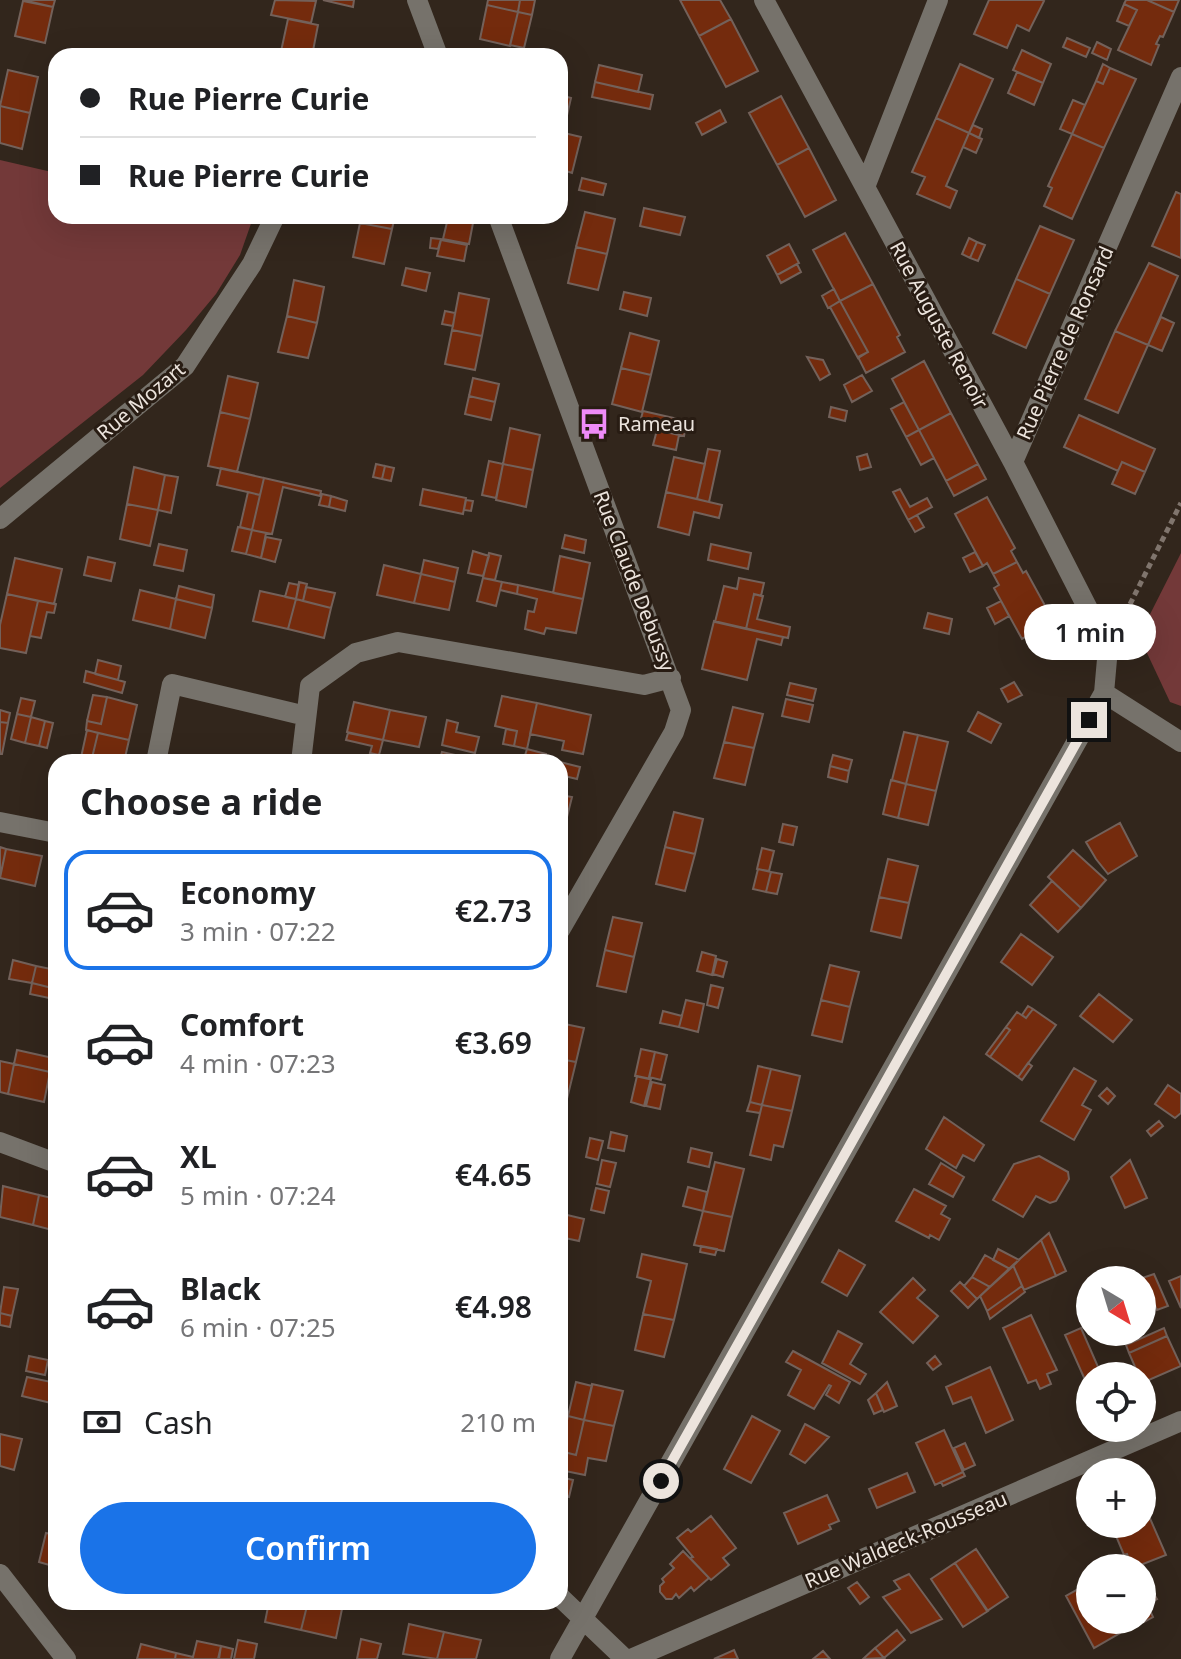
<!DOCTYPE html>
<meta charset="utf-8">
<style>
:root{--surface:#fff;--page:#f2f2f2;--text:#202124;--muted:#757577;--line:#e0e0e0;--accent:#1a73e8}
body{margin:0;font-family:"Noto Sans",sans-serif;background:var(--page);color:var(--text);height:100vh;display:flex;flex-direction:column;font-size:30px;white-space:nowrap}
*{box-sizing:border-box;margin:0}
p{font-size:26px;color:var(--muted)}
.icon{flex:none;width:44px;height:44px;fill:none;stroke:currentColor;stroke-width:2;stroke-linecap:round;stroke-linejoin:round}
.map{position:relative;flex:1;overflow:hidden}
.details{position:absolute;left:48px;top:754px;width:520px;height:856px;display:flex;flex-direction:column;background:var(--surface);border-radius:24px;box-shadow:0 8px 32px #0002}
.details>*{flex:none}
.top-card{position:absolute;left:48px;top:48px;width:520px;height:176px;border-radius:24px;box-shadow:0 8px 32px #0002;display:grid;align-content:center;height:176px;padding:0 32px;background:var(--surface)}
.needle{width:52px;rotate:142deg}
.controls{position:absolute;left:1076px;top:1266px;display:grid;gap:16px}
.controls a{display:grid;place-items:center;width:80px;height:80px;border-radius:50%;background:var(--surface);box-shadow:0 8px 32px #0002;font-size:40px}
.end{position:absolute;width:36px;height:36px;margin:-18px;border:10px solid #ece4dd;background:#111;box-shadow:0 0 0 4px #111}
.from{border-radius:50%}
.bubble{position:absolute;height:56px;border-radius:28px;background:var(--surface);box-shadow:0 8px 32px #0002;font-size:26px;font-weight:600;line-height:56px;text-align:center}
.top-card b{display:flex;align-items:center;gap:28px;height:76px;font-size:30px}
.top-card b+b{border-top:2px solid var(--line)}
.top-card i{width:20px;height:20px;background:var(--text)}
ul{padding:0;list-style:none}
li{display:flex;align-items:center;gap:24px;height:120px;margin:0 16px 12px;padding:0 16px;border:4px solid transparent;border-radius:24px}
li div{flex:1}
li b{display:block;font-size:30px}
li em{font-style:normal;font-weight:600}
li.active{border-color:var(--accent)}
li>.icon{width:72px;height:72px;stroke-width:1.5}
h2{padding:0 32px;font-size:36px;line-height:96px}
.pay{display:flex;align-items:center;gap:20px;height:88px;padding:0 32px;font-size:30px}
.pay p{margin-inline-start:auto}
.action{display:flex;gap:16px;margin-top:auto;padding:16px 32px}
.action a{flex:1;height:92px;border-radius:48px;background:var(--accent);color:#fff;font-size:32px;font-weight:600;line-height:92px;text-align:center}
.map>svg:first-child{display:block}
.green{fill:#733939}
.building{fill:#742b0d;stroke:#73615a;stroke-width:2}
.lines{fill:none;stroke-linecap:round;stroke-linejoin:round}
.path{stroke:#80756d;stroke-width:5;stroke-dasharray:6 4;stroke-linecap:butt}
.minor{stroke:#76726b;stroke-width:20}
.route{stroke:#ece4dd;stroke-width:10}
.labels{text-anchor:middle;stroke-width:6;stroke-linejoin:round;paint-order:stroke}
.street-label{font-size:20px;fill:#ece4dd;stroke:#281c13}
.poi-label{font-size:20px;fill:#ece4dd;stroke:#281c13;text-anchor:start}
</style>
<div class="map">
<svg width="1181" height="1659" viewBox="0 0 1181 1659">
<rect width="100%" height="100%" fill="#32261c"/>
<path class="green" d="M0 160 56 173V216L253 218 240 255 216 294 186 330 143 375 0 488Z
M1181 553V706L1170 702 1139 636Z"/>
<path class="building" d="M23 0H55L53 7Z
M275 0 316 1 311 23 271 15Z
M323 0H354L353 7Z
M488 0H520L518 12 487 5Z
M520 0H535L532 15 518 12Z
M680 0H720L731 19 699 36Z
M989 0H1042L1044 1 1029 31 1017 25 1007 48 974 34Z
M1126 0H1147L1174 12 1163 37 1160 36 1156 44 1159 45 1151 65 1118 50 1137 10 1124 4Z
M1147 0H1179L1174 12Z
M23 1 53 7 45 43 15 36Z
M1124 4 1137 10 1129 26 1117 21Z
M487 5 518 12 510 46 480 39Z
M518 12 532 15 524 48 510 45Z
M288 19 318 25 312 56H280Z
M731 19 758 71 726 87 699 36Z
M1067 38 1090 48 1086 57 1063 47Z
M1097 42 1111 49 1107 60 1092 53Z
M1022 50 1051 64 1043 83 1013 70Z
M960 64 993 79 969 133 936 118Z
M1103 64 1110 68 1103 84 1096 81Z
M599 65 642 75 638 92 595 82Z
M1110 68 1136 79 1104 148 1072 134 1096 81 1103 84Z
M8 70 38 77 30 113 0 106Z
M1017 72 1043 83 1034 105 1008 93Z
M595 82 653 95 650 109 592 97Z
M560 95 571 98 563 133 560 132Z
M781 96 809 148 777 165 749 113Z
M1073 100 1085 105 1072 134 1060 129Z
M0 106 30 113 22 149 0 143Z
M720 110 726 122 702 135 696 123Z
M936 118 969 133 946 186 957 191 950 208 917 194 925 177 912 172Z
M973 125 982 129 979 138 969 133Z
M560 132 581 137 572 173 560 169Z
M969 133 982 139 976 153 963 147Z
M1072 134 1104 148 1072 219 1044 206 1052 188 1048 186Z
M809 148 836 200 805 217 777 165Z
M582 178 606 184 603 195 579 190Z
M1176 192 1181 194V258L1152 246Z
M644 208 685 217 680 235 640 226Z
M585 212 615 219 607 254 576 247Z
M362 216H395L392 229 360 223Z
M448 218 473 223 469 244 443 239Z
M360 223 392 229 384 264 353 257Z
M1040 226 1074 240 1050 294 1016 279Z
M845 233 873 284 840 301 813 250Z
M431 238 441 239 438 249 430 248Z
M969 238 977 242 970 258 962 254Z
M441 240 467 245 464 261 437 256Z
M977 242 985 245 978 261 970 258Z
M789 244 799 263 777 275 767 256Z
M576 247 607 254 598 290 568 283Z
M1149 263 1178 276 1148 345 1115 331Z
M797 264 801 272 781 283 777 275Z
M406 268 430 273 426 291 402 285Z
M1016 279 1050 294 1026 348 993 333Z
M294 280 324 287 317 323 287 316Z
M873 284 900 335 897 337 905 352 866 373 858 357 868 352 840 301Z
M834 289 840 301 828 308 822 296Z
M624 292 651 298 647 316 620 309Z
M459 293 489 299 482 336 452 330Z
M840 301 868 352 858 358 830 307Z
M445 311 455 313 453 326 442 324Z
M287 316 317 323 308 358 278 352Z
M1161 317 1174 323 1162 351 1148 345Z
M452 330 482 336 475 370 445 364Z
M1115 331 1148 345 1118 413 1085 399Z
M630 333 659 341 651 375 621 368Z
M807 357 823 360 830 374 820 380Z
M924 361 951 413 919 430 892 379Z
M621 368 651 375 642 412 612 404Z
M862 375 872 391 852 402 844 385Z
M228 376 258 383 250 419 220 412Z
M473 378 499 384 495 402 469 396Z
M469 396 495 402 491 420 465 414Z
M904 402 919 430 906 437 891 409Z
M831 407 847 411 845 421 829 417Z
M643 411 687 421 684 436 639 426Z
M220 412 250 419 237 472 208 466Z
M951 413 978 464 946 481 919 430Z
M1079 415 1155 449 1145 472 1122 462 1118 471 1064 447Z
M510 428 540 435 533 470 503 464Z
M657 430 679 435 676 450 653 445Z
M919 430 934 458 921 465 906 437Z
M708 449 720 451 709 502 697 499Z
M867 454 871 467 860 470 857 457Z
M674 457 705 464 697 499 666 492Z
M489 461 503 464 496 498 482 495Z
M1122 462 1145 472 1135 494 1112 484Z
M376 464 385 466 382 479 373 477Z
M503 464 533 470 526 507 496 500Z
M978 464 986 479 954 496 946 481Z
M385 466 394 468 391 481 382 479Z
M134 467 165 475 158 510 127 504Z
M221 468 264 478 260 495 217 485Z
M165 475 178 477 171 513 158 510Z
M264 478 321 491 320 496 283 487 272 534 252 530Z
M423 489 466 498 463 514 420 505Z
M900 489 910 507 927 498 932 507 908 520 893 492Z
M248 492 260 495 252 530 240 527Z
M666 492 722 505 719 518 694 512 689 535 658 527Z
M322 494 331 496 329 507 319 505Z
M331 496 347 501 345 511 329 507Z
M987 497 1015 548 1011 551 1017 562 993 574 987 563 983 566 955 514Z
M466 500 473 501 471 511 464 510Z
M127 504 158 510 150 546 120 539Z
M917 515 924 527 915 532 908 520Z
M238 527 252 530 246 554 232 551Z
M252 530 266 533 261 558 246 554Z
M565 535 586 540 584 553 562 548Z
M266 537 281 540 275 562 261 558Z
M159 544 187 550 183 571 154 565Z
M711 544 751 553 748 569 708 560Z
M473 551 489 556 483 576 468 573Z
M975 552 983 566 970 572 963 558Z
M489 553 501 556 495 580 483 578Z
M560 556 590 563 583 599 553 593Z
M88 557 115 563 111 581 84 575Z
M15 558 62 569 54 604 7 594Z
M424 560 458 568 455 582 421 574Z
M1017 562 1023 573 1026 571 1054 622 1022 639 994 588 999 585 993 574Z
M384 565 421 574 414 603 377 595Z
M421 574 455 582 449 610 414 603Z
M483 578 502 582 496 606 477 601Z
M739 578 764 583 761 596 754 594 746 629 715 622 724 586 737 589Z
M299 582 307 584 303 601 296 599Z
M502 582 518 585 517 594 500 590Z
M289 583 299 585 296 599 285 597Z
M518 585 583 599 576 633 546 628 544 634 525 629 528 611 534 612 537 599 517 594Z
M179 586 214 595 212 608 176 599Z
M306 587 335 593 331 608 303 601Z
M140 590 176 599 170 629 133 620Z
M260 591 296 599 288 629 253 621Z
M7 594 38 601 26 653 0 648V625Z
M754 594 763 596 757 619 790 627 788 638 746 629Z
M176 599 212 608 205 638 170 629Z
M296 599 331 608 324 638 288 629Z
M38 601 56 604 54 613 47 612 41 638 30 636Z
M1001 601 1009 616 995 624 987 608Z
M928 613 952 619 949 634 924 628Z
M714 621 783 637 781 645 757 639 747 680 702 669Z
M98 660 121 666 118 680 95 674Z
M86 671 125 682 122 693 84 682Z
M1014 682 1022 695 1008 702 1001 689Z
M790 683 816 689 813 701 787 695Z
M93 695 107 697 101 724 87 721Z
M502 696 537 703 527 749 514 746 517 731 495 726Z
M107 697 137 705 129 740 86 730 87 721 101 724Z
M21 698 35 701 31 717 17 714Z
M786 699 813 705 809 722 782 716Z
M354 702 390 710 383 740 347 732Z
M537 703 591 715 583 754 562 750 564 741 530 734Z
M733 707 763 714 754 748 724 742Z
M0 710 10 713 8 723 0 722Z
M390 710 426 717 419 747 383 740Z
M978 712 1001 724 991 743 968 731Z
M17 714 31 717 25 743 11 739Z
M31 717 45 721 39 746 25 743Z
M447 720 458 723 456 732 479 737 475 753 442 745Z
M45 721 53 723 47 748 39 746Z
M0 722 8 723 2 754H0Z
M506 729 517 731 514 746 503 744Z
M87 730 98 733 91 762H80Z
M904 732 918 735 906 784 892 780Z
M98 733 129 740 124 762H91Z
M348 733 383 740 379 755 370 753 372 746 346 740Z
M918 735 948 742 936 791 906 784Z
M724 742 754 748 745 785 714 778Z
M527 749 546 754 544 762H523Z
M442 752 464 757 463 762H439Z
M833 755 852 760 849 771 830 766Z
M560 762 580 767 577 779 560 775Z
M830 766 849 771 847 782 828 777Z
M891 780 906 784 898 818 883 814Z
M906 784 936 791 928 825 898 818Z
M560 795 572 797 563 833 560 832Z
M674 812 703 819 695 854 665 847Z
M1120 823 1137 856 1108 874 1096 859 1086 842Z
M783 824 797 827 793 845 779 842Z
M0 847 6 849 0 877Z
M665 847 695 854 685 891 656 884Z
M762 848 774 851 769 871 757 869Z
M6 849 42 856 35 886 0 878Z
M1073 850 1106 880 1081 908 1048 877Z
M888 859 918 866 909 903 879 897Z
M758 869 771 872 766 892 753 889Z
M771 872 782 874 777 894 766 892Z
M1052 881 1081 908 1058 932 1030 905Z
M879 897 909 903 901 938 871 931Z
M613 917 642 923 634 957 605 950Z
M1021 934 1053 957 1032 985 1001 962Z
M605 950 634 957 626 992 597 986Z
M702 952 716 956 712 975 697 971Z
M717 959 727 962 723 977 713 974Z
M13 960 36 966 32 983 9 979Z
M830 965 859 972 850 1007 821 1000Z
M36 966 56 970V989L32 983Z
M32 983 56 989V1015L51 1014 54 999 30 994Z
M711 985 723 988 718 1008 707 1005Z
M1099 994 1132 1020 1113 1042 1080 1016Z
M686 1000 704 1004 698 1032 679 1027Z
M821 1000 850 1007 842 1042 812 1035Z
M1028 1006 1033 1009 1026 1018 1022 1015Z
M1033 1009 1056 1025 1018 1077 990 1057 1010 1030 1006 1027 1017 1012 1026 1018Z
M663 1011 682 1016 679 1027 660 1023Z
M560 1023 584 1028 576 1062 560 1059Z
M1006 1027 1010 1030 990 1057 986 1054Z
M641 1049 655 1052 649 1079 635 1076Z
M17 1050 53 1058 50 1072 14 1064Z
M655 1052 667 1055 661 1080 649 1077Z
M560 1059 576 1062 567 1099 560 1098Z
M0 1061 14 1064 8 1094 0 1092Z
M1028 1063 1032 1066 1022 1080 1018 1077Z
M14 1064 50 1072 44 1102 8 1094Z
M758 1066 771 1069 762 1105 750 1102Z
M1074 1068 1096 1081 1082 1105 1091 1110 1074 1140 1041 1121Z
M771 1069 800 1076 792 1111 762 1105Z
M637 1076 651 1079 644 1106 631 1102Z
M652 1082 665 1085 660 1109 646 1106Z
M1168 1085 1181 1094V1113L1175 1118 1155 1104Z
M1107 1088 1115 1096 1108 1104 1099 1096Z
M750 1102 762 1105 760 1113 747 1111Z
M762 1105 792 1111 783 1147 774 1145 771 1160 750 1155Z
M944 1117 984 1145 974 1161 963 1155 956 1168 926 1149Z
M1159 1121 1163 1126 1151 1136 1147 1131Z
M611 1132 627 1136 624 1151 608 1148Z
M590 1138 603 1141 598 1160 586 1157Z
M691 1148 712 1153 709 1167 688 1162Z
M1039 1156 1068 1172 1069 1179 1056 1201 1050 1203 1036 1196 1023 1217 993 1200 1014 1164Z
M602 1160 616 1163 610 1187 597 1184Z
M1130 1160 1147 1198 1125 1208 1111 1177Z
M715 1162 744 1169 732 1217 703 1211Z
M941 1163 964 1177 953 1197 929 1184Z
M3 1186 39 1195 33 1225 0 1217Z
M688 1187 707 1192 703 1211 683 1206Z
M596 1188 609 1191 604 1213 591 1210Z
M914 1189 946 1206 941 1214 950 1219 939 1240 930 1235 929 1238 896 1221Z
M39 1195 56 1199V1231L33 1225Z
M703 1211 732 1217 724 1251 694 1245Z
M563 1214 584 1219 579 1241 560 1237Z
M1049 1233 1066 1271 1056 1276 1041 1240Z
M560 1240 565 1241 560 1266Z
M1041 1240 1056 1276 1024 1290 1013 1265Z
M701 1246 717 1249 715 1255 700 1252Z
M998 1249 1019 1260 1010 1269 993 1260Z
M839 1250 865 1265 847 1296 822 1282Z
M642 1254 687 1264 674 1320 643 1314 651 1281 637 1277Z
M985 1255 1010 1269 990 1287 972 1277Z
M1013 1265 1022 1286 987 1311 980 1296Z
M1154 1274 1168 1306 1157 1310 1142 1278Z
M1181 1276V1308L1169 1281Z
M972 1277 990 1287 977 1299 964 1286Z
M913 1278 925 1290 917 1298 938 1316 913 1343 880 1312Z
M960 1282 977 1299 968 1308 951 1291Z
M1022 1286 1025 1292 990 1319 987 1311Z
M4 1287 18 1289 12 1316 0 1313Z
M0 1313 12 1316 10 1327 0 1325Z
M643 1314 674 1320 664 1357 635 1350Z
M1031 1315 1057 1370 1047 1374 1051 1384 1040 1389 1036 1380 1028 1383 1003 1328Z
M1081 1328 1102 1376H1090V1391L1065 1335Z
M1164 1328 1167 1336 1129 1353 1126 1345Z
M838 1331 862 1344 850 1364 866 1374 860 1384 822 1363Z
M1167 1336 1181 1366 1142 1383V1376H1139L1129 1353Z
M793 1351 850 1382 839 1403 826 1395 831 1386 829 1385 814 1409 788 1395 801 1370 786 1362Z
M29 1356 48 1360 45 1375 26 1371Z
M935 1356 941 1364 933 1370 927 1363Z
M990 1367 1013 1420 986 1433 971 1397 953 1404 946 1387Z
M27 1377 56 1383 51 1403 22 1396Z
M576 1382 592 1386 584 1420 568 1416Z
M887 1382 897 1406 884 1412 876 1393Z
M592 1384 623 1391 614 1426 584 1420Z
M876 1393 883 1410 874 1414 868 1400Z
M568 1416 584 1420 576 1455 560 1451Z
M752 1416 780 1431 751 1483 724 1469Z
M584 1420 614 1426 606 1461 588 1458 585 1475 560 1470V1451L576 1455Z
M805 1424 829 1437 805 1463 790 1454Z
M944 1430 963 1472 935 1485 916 1443Z
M0 1434 22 1439 14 1470 0 1466Z
M965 1443 975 1465 964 1470 954 1448Z
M963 1472 965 1476 943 1486 941 1482Z
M907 1473 915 1492 877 1508 869 1489Z
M560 1477 573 1480 569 1497 560 1495Z
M827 1495 839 1521 829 1525 831 1529 798 1544 784 1513Z
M1145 1507 1166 1555 1133 1568 1127 1554 1124 1555 1111 1524H1142V1509Z
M711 1516 736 1548 723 1558 729 1565 711 1580 690 1558 693 1557 677 1538 688 1529 691 1532Z
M46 1533 56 1535V1567L39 1562Z
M976 1549 1008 1597 987 1611 955 1563Z
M683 1551 709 1578 694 1591 691 1587 679 1598 676 1594 672 1599H666L660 1592V1586L664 1582 662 1579 674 1568 670 1564Z
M955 1563 988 1611 963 1627 931 1579Z
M909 1574 942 1619 911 1633 883 1597 900 1589 894 1581Z
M1145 1579 1157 1599 1142 1607V1580Z
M857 1582 869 1597 860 1604 848 1588Z
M1082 1587 1084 1591 1090 1588V1620H1113L1120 1633 1094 1648 1066 1596Z
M269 1602H308L301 1630 265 1622Z
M308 1602 342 1609 336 1638 301 1630Z
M1147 1604 1153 1617 1144 1622 1142 1607Z
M409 1624 444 1632 437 1659 403 1654Z
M897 1630 905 1640 884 1658 875 1648Z
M444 1632 481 1640 476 1659H437Z
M361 1639 381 1644 377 1659H357Z
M238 1640 257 1644 254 1659H234Z
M197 1641 221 1646 219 1659H175L176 1653 193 1657Z
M141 1644 176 1653 175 1659H137Z
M221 1646 233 1649 231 1659H218Z
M875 1648 884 1658 863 1659Z
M734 1650 738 1659H714Z
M823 1651 830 1659H813Z"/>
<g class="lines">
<path class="path" d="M1121 622 1181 503"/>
<path class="minor" d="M417 0 438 56
M764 0 865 187
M938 0 865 187 1013 462
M498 216 681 710 674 732 560 930
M0 519 185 366 252 264 275 216
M1104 693 1181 742
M156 762 172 684 306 716
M301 762 310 686 356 653 398 642 644 685 671 678
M0 822 56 833
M0 1142 56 1163
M0 1574 66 1659
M560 1597 625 1659
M560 1659 1104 693 1108 648 1013 462 1181 77
M631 1659 1181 1421"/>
</g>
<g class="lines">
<path class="route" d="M661 1481 1089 720"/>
</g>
<defs>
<symbol id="bus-bare" viewBox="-9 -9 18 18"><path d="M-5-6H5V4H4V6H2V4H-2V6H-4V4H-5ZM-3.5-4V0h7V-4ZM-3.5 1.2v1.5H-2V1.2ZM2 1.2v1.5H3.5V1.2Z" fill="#ee8bf8" stroke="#281c13" stroke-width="2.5" paint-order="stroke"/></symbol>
</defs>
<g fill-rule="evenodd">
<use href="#bus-bare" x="572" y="402" width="44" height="44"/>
</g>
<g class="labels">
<g class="street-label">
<text transform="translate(939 325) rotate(62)" y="7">Rue Auguste Renoir</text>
<text transform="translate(1065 343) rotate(-66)" y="7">Rue Pierre de Ronsard</text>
<text transform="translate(141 401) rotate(-40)" y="7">Rue Mozart</text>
<text transform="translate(634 581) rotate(69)" y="7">Rue Claude Debussy</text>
<text transform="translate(906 1540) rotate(-23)" y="7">Rue Waldeck-Rousseau</text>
</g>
<g class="poi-label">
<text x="618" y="431">Rameau</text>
</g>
</g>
</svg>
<div class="controls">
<a><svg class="needle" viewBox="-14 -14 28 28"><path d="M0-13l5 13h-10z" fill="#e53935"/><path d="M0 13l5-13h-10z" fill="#757577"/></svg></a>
<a><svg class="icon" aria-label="locate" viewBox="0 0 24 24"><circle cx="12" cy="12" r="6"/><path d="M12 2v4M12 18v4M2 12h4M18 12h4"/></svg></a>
<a>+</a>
<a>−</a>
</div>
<i class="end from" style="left:661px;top:1481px"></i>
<i class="end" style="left:1089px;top:720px"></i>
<div class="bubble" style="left:1024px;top:604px;width:132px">1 min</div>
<div class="top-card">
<b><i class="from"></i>Rue Pierre Curie</b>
<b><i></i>Rue Pierre Curie</b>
</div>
<section class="details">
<h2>Choose a ride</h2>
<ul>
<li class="active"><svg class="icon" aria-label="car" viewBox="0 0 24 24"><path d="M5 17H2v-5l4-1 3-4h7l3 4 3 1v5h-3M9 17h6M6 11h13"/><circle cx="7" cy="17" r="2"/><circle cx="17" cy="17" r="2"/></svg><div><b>Economy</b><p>3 min · 07:22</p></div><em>€2.73</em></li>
<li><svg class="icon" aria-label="car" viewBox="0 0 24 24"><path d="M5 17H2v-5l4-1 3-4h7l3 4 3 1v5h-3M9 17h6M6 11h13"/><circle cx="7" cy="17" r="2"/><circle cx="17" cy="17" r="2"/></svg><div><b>Comfort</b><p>4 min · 07:23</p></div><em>€3.69</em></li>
<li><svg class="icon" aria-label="car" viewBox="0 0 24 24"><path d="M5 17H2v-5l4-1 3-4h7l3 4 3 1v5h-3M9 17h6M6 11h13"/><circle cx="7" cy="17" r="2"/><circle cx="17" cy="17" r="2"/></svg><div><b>XL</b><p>5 min · 07:24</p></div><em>€4.65</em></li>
<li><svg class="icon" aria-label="car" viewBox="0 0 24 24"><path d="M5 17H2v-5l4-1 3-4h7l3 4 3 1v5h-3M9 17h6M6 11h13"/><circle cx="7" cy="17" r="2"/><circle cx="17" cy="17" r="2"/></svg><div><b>Black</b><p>6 min · 07:25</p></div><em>€4.98</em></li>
</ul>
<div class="pay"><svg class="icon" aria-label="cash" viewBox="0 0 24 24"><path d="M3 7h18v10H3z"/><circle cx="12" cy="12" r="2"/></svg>Cash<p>210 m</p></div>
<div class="action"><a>Confirm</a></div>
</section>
</div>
